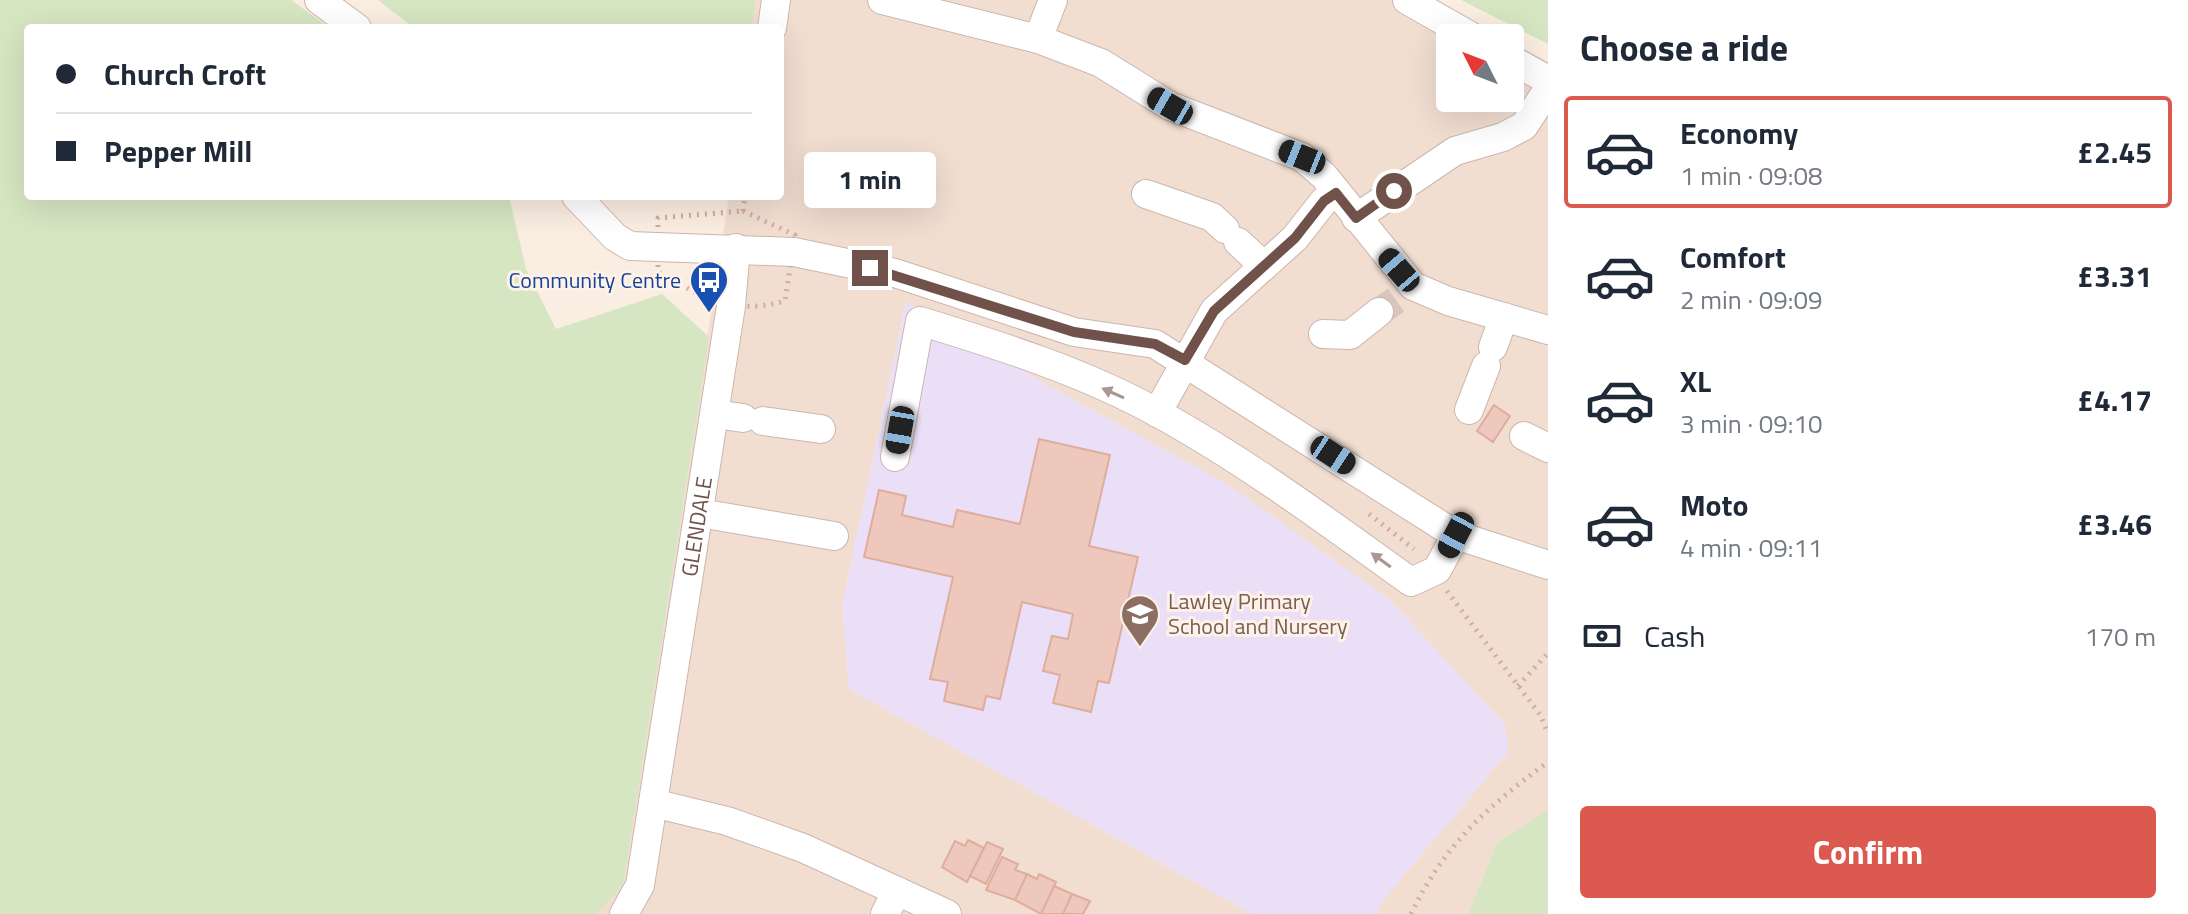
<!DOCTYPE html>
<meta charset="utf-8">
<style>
:root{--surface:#fff;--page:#f2f2f3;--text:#1f2937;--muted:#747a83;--line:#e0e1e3;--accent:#dc5950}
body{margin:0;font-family:"Titillium Web",sans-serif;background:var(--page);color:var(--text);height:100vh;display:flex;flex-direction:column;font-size:30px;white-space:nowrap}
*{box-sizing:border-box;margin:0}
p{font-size:26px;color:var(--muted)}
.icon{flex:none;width:44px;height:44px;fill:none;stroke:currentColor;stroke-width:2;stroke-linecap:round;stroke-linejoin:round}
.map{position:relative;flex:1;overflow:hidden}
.sheet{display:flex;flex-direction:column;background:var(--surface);width:640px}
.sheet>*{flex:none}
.banner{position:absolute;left:24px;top:24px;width:760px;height:176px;border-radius:8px;box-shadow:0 8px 32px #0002;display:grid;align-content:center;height:176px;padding:0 32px;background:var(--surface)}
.needle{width:52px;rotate:312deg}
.fabs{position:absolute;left:1436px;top:24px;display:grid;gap:16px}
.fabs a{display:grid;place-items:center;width:88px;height:88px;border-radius:8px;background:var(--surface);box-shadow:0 8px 32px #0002;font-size:40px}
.end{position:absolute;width:36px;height:36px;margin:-18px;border:10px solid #70524b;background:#fff;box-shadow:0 0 0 4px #fff}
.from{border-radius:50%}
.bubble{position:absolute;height:56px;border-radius:8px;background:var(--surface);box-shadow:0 8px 32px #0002;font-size:26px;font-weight:700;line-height:56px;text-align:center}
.car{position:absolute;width:24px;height:48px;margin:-24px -12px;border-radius:10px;box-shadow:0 0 6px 2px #0007;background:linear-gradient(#222 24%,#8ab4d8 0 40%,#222 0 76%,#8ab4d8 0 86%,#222 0)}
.banner b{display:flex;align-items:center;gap:28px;height:76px;font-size:30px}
.banner b+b{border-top:2px solid var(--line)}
.banner i{width:20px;height:20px;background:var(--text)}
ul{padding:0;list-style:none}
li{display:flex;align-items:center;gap:24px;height:112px;margin:0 16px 12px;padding:0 16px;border:4px solid transparent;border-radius:8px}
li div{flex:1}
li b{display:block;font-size:30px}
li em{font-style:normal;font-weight:700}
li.active{border-color:var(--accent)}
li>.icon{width:72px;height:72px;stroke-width:1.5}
h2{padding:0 32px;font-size:36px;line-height:96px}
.pay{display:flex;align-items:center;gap:20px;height:88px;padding:0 32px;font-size:30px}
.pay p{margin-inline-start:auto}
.action{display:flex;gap:16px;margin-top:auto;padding:16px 32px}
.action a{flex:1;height:92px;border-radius:8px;background:var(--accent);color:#fff;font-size:32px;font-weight:700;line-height:92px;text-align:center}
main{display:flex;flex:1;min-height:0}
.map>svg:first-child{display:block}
.residential{fill:#f1ded1}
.education{fill:#eadff6}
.green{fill:#d6e6c2}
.building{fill:#eec8bc;stroke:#dfad9e;stroke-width:2}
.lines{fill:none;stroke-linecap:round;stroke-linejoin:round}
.minor-tunnel{stroke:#d8c6bc;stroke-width:28;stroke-dasharray:28 14;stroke-linecap:butt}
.minor-casing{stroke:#cdb6ad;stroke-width:30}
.path{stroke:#d2aca0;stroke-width:5;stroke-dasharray:2 6;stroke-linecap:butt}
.minor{stroke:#fff;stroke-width:28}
.oneway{fill:#a99793}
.route{stroke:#70524b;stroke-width:10}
.labels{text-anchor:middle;stroke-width:6;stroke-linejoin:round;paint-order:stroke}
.transit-label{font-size:22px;fill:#164399;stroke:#fef2e8;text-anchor:end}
.street-label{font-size:22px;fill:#70524b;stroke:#fef2e8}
.education-label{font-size:22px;fill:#785e54;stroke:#fef2e8;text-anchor:start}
</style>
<main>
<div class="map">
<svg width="1548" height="914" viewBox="0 0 1548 914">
<rect width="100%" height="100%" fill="#faede2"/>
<path class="residential" d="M756 0H1436L1505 38H1450V98H1510V41L1548 62V810L1497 843 1468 914H1377L1381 903 1508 752 1505 725 1390 600 1228 485 1049 386 906 302 842 606 849 689 1252 914H597L623 886 729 196H780V28H752Z"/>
<path class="education" d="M906 302 1049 386 1228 485 1390 600 1505 725 1508 752 1381 903 1377 914H1252L849 689 842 606Z"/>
<path class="green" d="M0 0H291L330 28H28V196H509L526 269 556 329 662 294 709 337 623 886 597 914H0Z
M378 0H756L752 28H414Z
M1461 0H1548V44Z
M1548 810V914H1468L1497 843Z"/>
<path class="building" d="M1494 405 1510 416 1493 442 1477 431Z
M1039 439 1110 455 1089 546 1138 557 1109 683 1098 681 1091 712 1053 703 1060 675 1043 671 1052 636 1068 639 1073 614 1022 602 1000 699 986 696 983 710 944 701 948 682 930 679 953 577 864 557 879 490 906 496 902 515 953 527 957 510 1020 524Z
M968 840 984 848 967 882 942 867 955 841 965 846Z
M987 842 1003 849 986 884 970 876Z
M1002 857 1018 864 1015 870 1027 874 1015 900 986 890Z
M1027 874 1037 879 1039 874 1056 882 1041 914 1015 900Z
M1054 886 1072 894 1063 914H1041Z
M1072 894 1090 901 1083 914H1063Z"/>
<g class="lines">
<path class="minor-tunnel" d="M1379 312 1396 300"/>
<defs>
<g id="minor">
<path d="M319 0 357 28"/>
<path d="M882 0 1038 39 1101 63 1170 106 1302 157 1324 176 1413 286 1448 301 1548 330"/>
<path d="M1407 0 1474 38"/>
<path d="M772 28 776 0"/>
<path d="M1038 39 1053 0"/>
<path d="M1510 59 1548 80"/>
<path d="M1146 194 1212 217 1225 229"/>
<path d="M576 196 615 237 630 246 794 252 895 273 1074 332 1155 344 1456 535 1548 565"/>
<path d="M1356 218 1455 151 1503 137 1524 126 1548 89"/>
<path d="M1238 242 1264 266"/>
<path d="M1323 334 1350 335 1379 312"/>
<path d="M1493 347 1504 317"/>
<path d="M1469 410 1486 366"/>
<path d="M1157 413 1214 311 1295 238 1324 201 1336 193"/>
<path d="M715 414 743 418"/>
<path d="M763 421 821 429"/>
<path d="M1524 436 1548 448"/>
<path d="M895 457 920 321C1001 346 1084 372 1158 413 1247 462 1329 523 1411 582L1437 570 1456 535"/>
<path d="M700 513 834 536"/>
<path d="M653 803 727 821 803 848 947 914"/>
<path id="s1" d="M624 914 640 885 731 306 736 248"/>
<path d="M885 914 897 891"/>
</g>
</defs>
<use href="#minor" class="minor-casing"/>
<path class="path" d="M743 211 795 235 785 301C732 316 703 297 658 272V218Z
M743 211 745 196
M1369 514 1414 549
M1447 591 1541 716 1548 734
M1518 686 1548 653
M1411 914C1444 845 1487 807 1548 762"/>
<use href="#minor" class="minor"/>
</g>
<defs><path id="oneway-solid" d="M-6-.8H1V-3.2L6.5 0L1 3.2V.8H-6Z" transform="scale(2)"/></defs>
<g class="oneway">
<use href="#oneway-solid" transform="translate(1113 393) rotate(-156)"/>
<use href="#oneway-solid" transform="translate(1381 560) rotate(-144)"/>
</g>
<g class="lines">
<path class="route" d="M870 268 1074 332 1155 344 1185 360 1214 311 1295 238 1324 201 1336 193 1356 218 1394 191"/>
</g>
<defs>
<symbol id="bus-pin" viewBox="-11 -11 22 30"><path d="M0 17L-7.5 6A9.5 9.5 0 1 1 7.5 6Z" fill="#1a4fb4" stroke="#fef2e8"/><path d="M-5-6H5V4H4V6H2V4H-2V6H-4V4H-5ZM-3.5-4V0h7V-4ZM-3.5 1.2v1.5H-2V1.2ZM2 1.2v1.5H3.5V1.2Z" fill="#fff"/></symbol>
<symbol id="school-pin" viewBox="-11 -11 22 30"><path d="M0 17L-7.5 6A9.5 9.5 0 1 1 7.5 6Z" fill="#8d6e63" stroke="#fef2e8"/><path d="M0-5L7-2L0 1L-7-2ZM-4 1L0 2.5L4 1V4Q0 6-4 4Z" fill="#fff"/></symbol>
</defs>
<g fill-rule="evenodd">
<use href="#bus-pin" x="687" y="258" width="44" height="60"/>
<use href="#school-pin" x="1118" y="592" width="44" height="60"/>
</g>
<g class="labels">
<g class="transit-label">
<text x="681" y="288">Community Centre</text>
</g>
<g class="street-label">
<text dy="8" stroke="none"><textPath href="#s1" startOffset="396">GLENDALE</textPath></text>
</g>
<g class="education-label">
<text x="1168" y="609">Lawley Primary<tspan x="1168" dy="25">School and Nursery</tspan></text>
</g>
</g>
</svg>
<div class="fabs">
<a><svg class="needle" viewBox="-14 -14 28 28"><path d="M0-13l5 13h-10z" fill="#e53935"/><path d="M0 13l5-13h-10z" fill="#747a83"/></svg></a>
</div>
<i class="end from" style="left:1394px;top:191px"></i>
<i class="end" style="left:870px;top:268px"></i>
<div class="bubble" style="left:804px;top:152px;width:132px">1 min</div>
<i class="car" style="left:1170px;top:106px;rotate:300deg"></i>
<i class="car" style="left:1302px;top:157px;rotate:292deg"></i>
<i class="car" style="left:1399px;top:270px;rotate:319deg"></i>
<i class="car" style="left:900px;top:430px;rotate:190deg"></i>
<i class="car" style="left:1333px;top:455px;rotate:123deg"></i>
<i class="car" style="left:1456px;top:535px;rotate:208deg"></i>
<div class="banner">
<b><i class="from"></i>Church Croft</b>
<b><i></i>Pepper Mill</b>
</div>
</div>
<section class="sheet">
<h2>Choose a ride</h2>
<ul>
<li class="active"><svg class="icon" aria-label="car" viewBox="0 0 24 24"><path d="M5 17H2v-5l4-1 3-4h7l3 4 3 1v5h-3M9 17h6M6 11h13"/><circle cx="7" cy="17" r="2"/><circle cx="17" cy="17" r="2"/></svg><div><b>Economy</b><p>1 min · 09:08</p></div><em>£2.45</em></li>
<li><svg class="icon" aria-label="car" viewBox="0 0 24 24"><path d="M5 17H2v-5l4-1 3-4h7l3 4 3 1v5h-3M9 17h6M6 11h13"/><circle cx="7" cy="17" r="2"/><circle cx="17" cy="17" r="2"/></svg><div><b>Comfort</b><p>2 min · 09:09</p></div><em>£3.31</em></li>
<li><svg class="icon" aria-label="car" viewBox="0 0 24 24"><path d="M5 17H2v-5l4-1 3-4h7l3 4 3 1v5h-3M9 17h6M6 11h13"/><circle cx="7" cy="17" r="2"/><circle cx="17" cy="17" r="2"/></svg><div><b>XL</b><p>3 min · 09:10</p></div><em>£4.17</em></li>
<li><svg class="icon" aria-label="car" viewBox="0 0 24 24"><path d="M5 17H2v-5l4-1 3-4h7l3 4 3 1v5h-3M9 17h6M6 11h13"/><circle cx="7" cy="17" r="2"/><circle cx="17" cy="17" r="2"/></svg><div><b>Moto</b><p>4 min · 09:11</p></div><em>£3.46</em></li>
</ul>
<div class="pay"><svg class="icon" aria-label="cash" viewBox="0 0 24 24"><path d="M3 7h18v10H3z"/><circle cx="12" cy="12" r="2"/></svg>Cash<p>170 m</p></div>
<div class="action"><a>Confirm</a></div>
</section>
</main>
